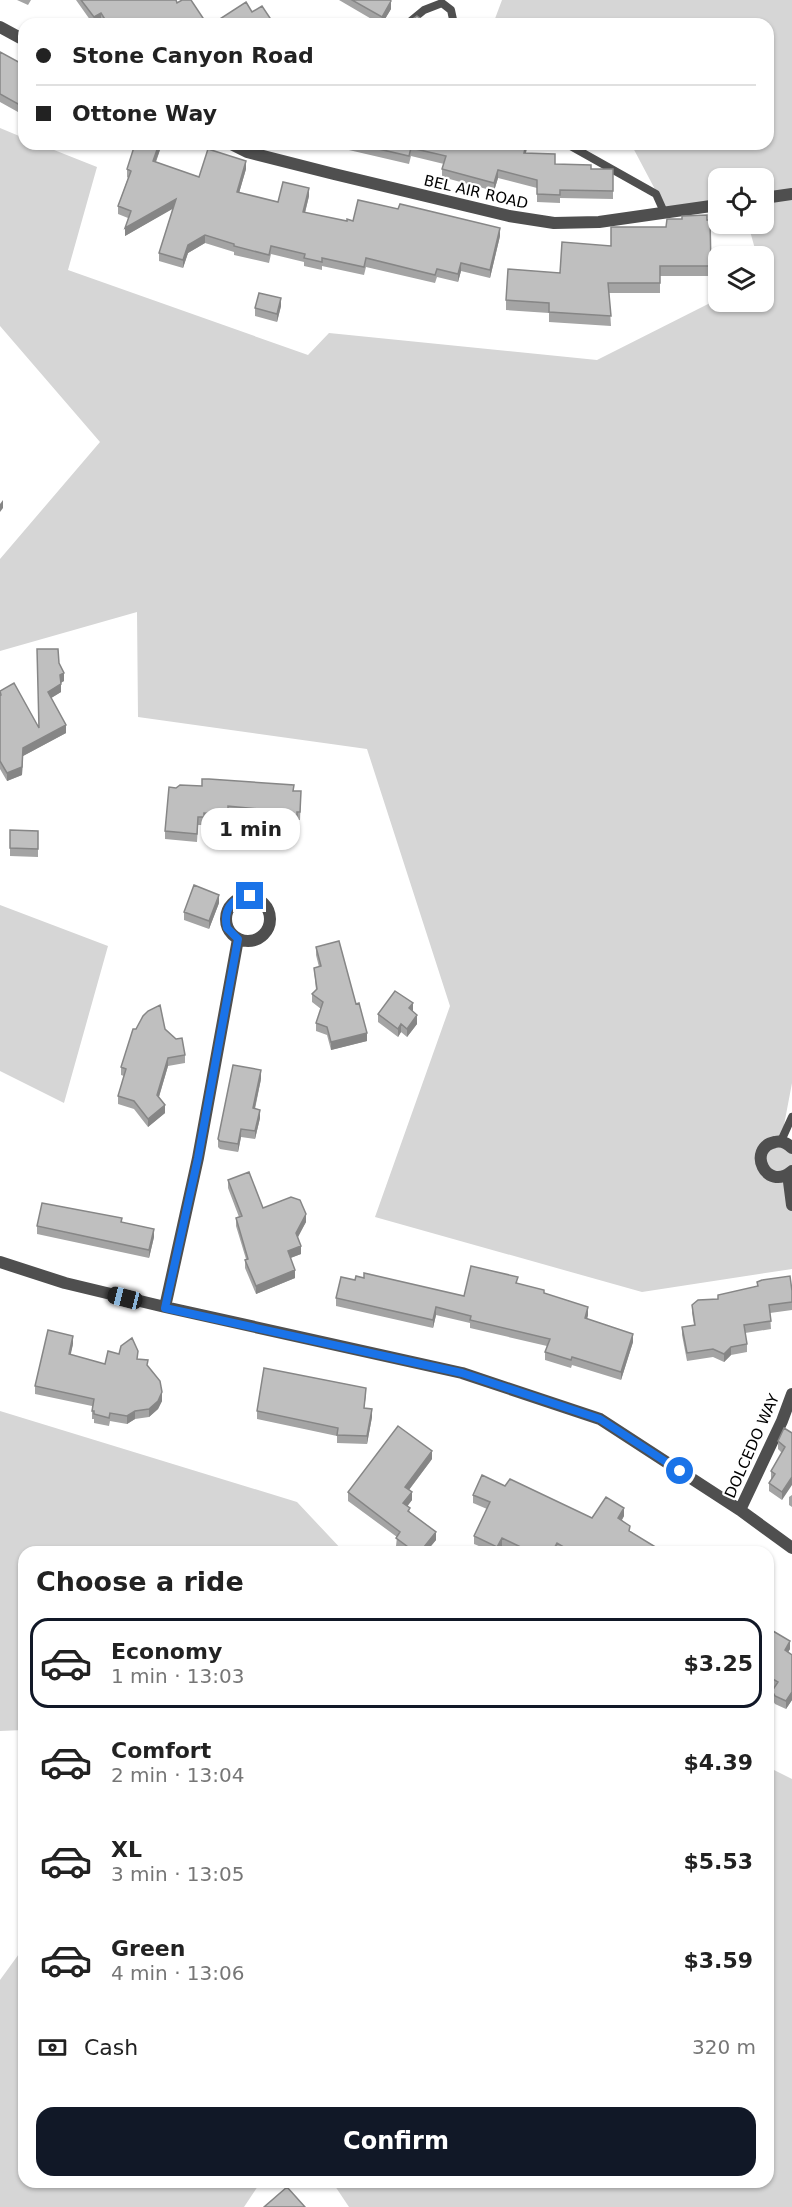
<!DOCTYPE html>
<meta charset="utf-8">
<style>
:root{--surface:#fff;--page:#f6f6f6;--text:#222;--muted:#767676;--line:#e0e0e0;--accent:#111827}
body{margin:0;font-family:"DejaVu Sans",sans-serif;background:var(--page);color:var(--text);height:100vh;display:flex;flex-direction:column;font-size:22px;white-space:nowrap}
*{box-sizing:border-box;margin:0}
p{font-size:20px;color:var(--muted)}
.icon{flex:none;width:33px;height:33px;fill:none;stroke:currentColor;stroke-width:2;stroke-linecap:round;stroke-linejoin:round}
.map{position:relative;flex:1;overflow:hidden}
.panel{position:absolute;left:18px;top:1546px;width:756px;height:642px;display:flex;flex-direction:column;background:var(--surface);border-radius:18px;box-shadow:0 2px 4px #0004}
.panel>*{flex:none}
.guide{position:absolute;left:18px;top:18px;width:756px;height:132px;border-radius:18px;box-shadow:0 2px 4px #0004;display:grid;align-content:center;height:132px;padding:0 18px;background:var(--surface)}
.fabs{position:absolute;left:708px;top:168px;display:grid;gap:12px}
.fabs a{display:grid;place-items:center;width:66px;height:66px;border-radius:12px;background:var(--surface);box-shadow:0 2px 4px #0004;font-size:30px}
.end{position:absolute;width:27px;height:27px;margin:-14px;border:8px solid #1a73e8;background:#fff;box-shadow:0 0 0 3px #fff}
.from{border-radius:50%}
.bubble{position:absolute;height:42px;border-radius:18px;background:var(--surface);box-shadow:0 2px 4px #0004;font-size:20px;font-weight:700;line-height:42px;text-align:center}
.car{position:absolute;width:18px;height:36px;margin:-18px -9px;border-radius:8px;box-shadow:0 0 4px 2px #0007;background:linear-gradient(#222 24%,#8ab4d8 0 40%,#222 0 76%,#8ab4d8 0 86%,#222 0)}
.guide b{display:flex;align-items:center;gap:21px;height:57px;font-size:22px}
.guide b+b{border-top:2px solid var(--line)}
.guide i{width:15px;height:15px;background:var(--text)}
ul{padding:0;list-style:none}
li{display:flex;align-items:center;gap:18px;height:90px;margin:0 12px 9px;padding:0 6px;border:3px solid transparent;border-radius:18px}
li div{flex:1}
li b{display:block;font-size:22px}
li em{font-style:normal;font-weight:700}
li.selected{border-color:var(--accent)}
li>.icon{width:54px;height:54px;stroke-width:1.5}
h2{padding:0 18px;font-size:27px;line-height:72px}
.pay{display:flex;align-items:center;gap:15px;height:66px;padding:0 18px;font-size:22px}
.pay p{margin-inline-start:auto}
.action{display:flex;gap:12px;margin-top:auto;padding:12px 18px}
.action a{flex:1;height:69px;border-radius:18px;background:var(--accent);color:#fff;font-size:24px;font-weight:700;line-height:69px;text-align:center}
.map>svg:first-child{display:block}
.green{fill:#d6d6d6}
.lines{fill:none;stroke-linecap:round;stroke-linejoin:round}
.service{stroke:#4f4f4f;stroke-width:8}
.minor{stroke:#4f4f4f;stroke-width:12}
.wall{fill:#a4a4a4}
.shaded-wall{fill:#868686}
.building{fill:#bfbfbf;stroke:#868686;stroke-width:1.5}
.route{stroke:#1a73e8;stroke-width:8}
.labels{text-anchor:middle;stroke-width:4.5;stroke-linejoin:round;paint-order:stroke}
.street-label{font-size:15px;fill:#000;stroke:#fff}
</style>
<div class="map">
<svg width="792" height="2207" viewBox="0 0 792 2207">
<rect width="100%" height="100%" fill="#fff"/>
<path class="green" d="M502 0H792V1083L781 1141 792 1148V1269L642 1292 375 1217 450 1006 367 749 138 717 137 612 0 651V559L100 442 0 326V128L24 138V144H39L97 167 68 270 308 355 329 333 597 360 718 299V302H764V256H757L748 224H764V178H718V205L667 212 631 144H768V24H493Z
M0 905 108 946 64 1103 0 1071Z
M0 1411 297 1502 344 1552H24V1730L0 1731Z
M768 1767 792 1779V2207H349L333 2183 768 2182Z
M24 1947V2182L260 2183 244 2207H0V1980Z"/>
<g class="lines">
<path class="service" d="M407 24 424 10 442 3 451 10 454 24
M567 144 656 194 664 212
M781 1141 792 1117"/>
<path class="minor" d="M0 27 24 40
M231 144 247 152 334 174 509 216 554 223 599 222 718 205
M764 198 792 194
M226 919a22 22 0 1 1 44 0a22 22 0 1 1-44 0Z
M792 1148C787 1143 782 1140 775 1142 746 1148 766 1193 792 1171
M788 1174 792 1205
M0 1262 65 1283 165 1307 462 1373 600 1419 740 1510 792 1548
M165 1307 198 1158 238 939
M740 1510 782 1421 792 1394"/>
</g>
<path class="wall" d="M17 0H31L28 5Z
M76 0H176L177 3 207 24H102L101 21 96 24H93Z
M339 0H390L391 9 382 24H380Z
M0 52 24 65 18 112 0 102Z
M162 144 156 162 199 177 246 169 239 193 278 202 309 196 305 213 347 221H353L500 236 490 278 461 271 458 282 437 277 435 283 366 267 364 275 322 266V270L304 266V262L271 254 269 263 234 255V252L205 243 188 253 183 268 159 261V253L173 208 125 236 128 218 118 214V206L128 178 127 177V169Z
M323 144H527L526 153 555 164 591 169H613V199L560 198V203L537 202V188L498 178 494 191 442 177V169L444 164 411 156 409 164Z
M707 220H710L711 276H660V293H609L611 326 549 322V313L506 310V300L611 246Z
M281 306 277 322 255 316V308Z
M59 663 64 681 61 683V692L51 698 66 733 23 756 22 775 7 781 0 769V691L39 727Z
M176 788 294 791 301 799 300 820H297V824H292L291 828 270 827 259 817 228 814V823L204 821V825H198L197 842 165 839V831Z
M10 830 38 831V857L10 856Z
M219 903 209 929 184 920V912Z
M316 947 356 1004 367 1041 331 1050 327 1035 316 1031V1023L321 1009 312 1002V994L316 990 314 968 319 967 316 955Z
M413 1012 417 1024 407 1037 401 1032 398 1037 378 1022V1014Z
M136 1029H165L185 1055V1063L168 1066 159 1097 165 1113 148 1127 134 1109 118 1104V1096L124 1076 121 1075V1067Z
M261 1079 255 1109 260 1118 255 1139 241 1137 238 1152 220 1149 218 1147V1139Z
M228 1180 263 1208 306 1222 297 1237 301 1254 290 1258 295 1278 256 1294 245 1268V1260L246 1259 236 1226V1218L239 1217 228 1188Z
M37 1226 154 1237 149 1258 37 1234Z
M364 1278 464 1296 518 1284 544 1293 588 1315 587 1319 633 1342 621 1380 572 1365 571 1368 545 1360V1352L547 1346 470 1328V1323L436 1315 433 1328 336 1306V1298L355 1280Z
M757 1282 792 1291V1310L770 1313 771 1329 745 1333 747 1344V1352L731 1355 724 1362 713 1357 687 1361 682 1335V1327L694 1325 692 1313V1305L718 1299V1295L757 1287Z
M73 1344 70 1355 105 1364 138 1359 148 1366 162 1401 158 1409 149 1417 135 1419 127 1424 110 1421 109 1426 94 1423V1419H92V1406L35 1394V1386Z
M366 1396 364 1408 372 1417 367 1444 337 1443V1436L257 1419V1411Z
M792 1433 782 1500 769 1491V1483L771 1480V1471L782 1453 778 1449V1441Z
M432 1459 409 1490 412 1500 407 1506 410 1512 436 1540 426 1552H405L396 1546 397 1537 348 1501V1492Z
M505 1486 592 1518 624 1516 622 1520 630 1531 662 1552H558L557 1551 556 1552H515L502 1546 498 1552H493L474 1544V1536L487 1509 473 1503V1495Z
M792 1495V1507L789 1505V1497Z
M768 1639 790 1649 788 1652 792 1655V1700L786 1709 775 1704 772 1699V1691L774 1688 771 1686V1679L768 1678Z"/>
<path class="shaded-wall" d="M391 1V9L382 24V17Z
M101 13V21L96 24H94V17Z
M24 93V101L18 112V104Z
M159 144H162L153 169V161Z
M526 144H527V148L524 161V153Z
M246 161V169L237 200V192Z
M498 170V178L494 191V183Z
M309 188V196L303 220V212Z
M176 199V207L125 236V228Z
M500 228V236L490 278V270Z
M205 235V243L188 253 183 268V260L188 245Z
M461 263V271L458 282V274Z
M281 298V306L277 322V314Z
M3 500V508L0 512V504Z
M64 673V681L60 683V675Z
M61 684V692L48 700V692Z
M66 725V733L23 756 22 775 7 781V773L23 748Z
M219 895V903L209 929V921Z
M413 1003V1011L409 1016V1008Z
M417 1015V1024L407 1037V1029Z
M401 1024V1032L398 1037V1029Z
M367 1033V1041L331 1050V1042Z
M168 1058V1066L157 1103V1095Z
M261 1070V1079L253 1116V1108Z
M165 1105V1113L148 1127V1119Z
M260 1110V1118L255 1139V1131Z
M241 1129V1137L238 1152V1144Z
M306 1214V1222L296 1241V1233Z
M154 1229V1237L149 1258V1250Z
M301 1246V1254L288 1259V1251Z
M295 1270V1278L256 1294V1286Z
M436 1307V1315L433 1328V1320Z
M588 1307V1315L585 1326V1318Z
M633 1334V1342L621 1380V1372Z
M73 1336V1344L69 1363V1354Z
M731 1347V1355L724 1362V1354Z
M162 1392V1401L158 1409 149 1417V1409Z
M372 1409V1417L367 1444V1436Z
M135 1411V1419L127 1424V1416Z
M432 1451V1459L405 1495V1487Z
M792 1477V1485L782 1500V1492Z
M412 1492V1500L403 1512V1503Z
M624 1508V1516L618 1526V1518Z
M436 1532V1540L426 1552H420Z
M502 1538V1546L498 1552H497V1547Z
M557 1543V1551L556 1552H552Z
M790 1641V1649L785 1658V1650Z
M792 1692V1700L786 1709V1701Z"/>
<path class="building" d="M81 0H176L177 3 182 0H191L207 24H112L109 19 106 21 101 13 94 17Z
M352 0H390L391 1 382 17Z
M246 2 252 12 262 6 274 24H212Z
M417 16 429 24H411L410 21Z
M0 52 24 65V93L18 104 0 94Z
M135 144H159L153 161 199 177 208 149 246 161 237 192 278 202 283 182 309 188 303 212 347 221V219L353 221 358 200 398 209 400 204 500 228 490 270 461 263 458 274 437 269 435 275 366 258 364 267 322 258V262L304 258 305 254 271 246 269 255 234 246V244L205 235 188 245 183 260 159 253 176 199 125 228 131 211 118 206 131 171 127 169Z
M357 144H526L524 153 555 154V164L591 165V169H613V191L560 190V195L537 194V180L498 170 494 183 442 169 446 156 411 148 409 156Z
M707 215V220H710L711 266H660V283H608L611 316 549 312V303L506 300 508 269 560 273 562 242 611 246V227H666L667 219H682V216Z
M259 293 281 298 277 314 255 308Z
M37 649H58L59 663 64 673 60 675 61 684 48 692 66 725 23 748 22 767 7 773 0 761V696L1 695 0 691 14 683 39 728Z
M202 779H209L294 785 293 791H301L300 812H297V816H292L291 820 270 819 259 809 228 806V815L204 813V817H198L197 834 165 831 169 787 176 788 180 785 202 786Z
M10 830 38 831V849L10 848Z
M194 885 219 895 209 921 184 912Z
M339 941 356 1004 359 1003 367 1033 331 1042 327 1027 316 1023 323 1002 312 994 317 989 314 968 321 966 316 947Z
M395 991 413 1003 409 1008 417 1015 407 1029 401 1024 398 1029 378 1014Z
M160 1005 165 1029 176 1039 182 1038 185 1055 168 1058 157 1095 165 1105 148 1119 134 1101 118 1096 126 1069 121 1067 133 1029H136L143 1016 148 1011Z
M233 1065 261 1070 253 1108 260 1110 255 1131 241 1129 238 1144 220 1141 218 1139Z
M249 1172 263 1208 291 1197 300 1200 306 1214 296 1233 301 1246 288 1251 295 1270 256 1286 245 1260 248 1259 236 1218 242 1216 228 1180Z
M42 1203 122 1218 121 1222 154 1229 149 1250 37 1226Z
M471 1266 518 1277 516 1283 544 1290V1293L588 1307 585 1318 633 1334 621 1372 572 1357 571 1360 545 1352 550 1339 470 1320 471 1316 436 1307 433 1320 336 1298 341 1277 355 1280 356 1276 364 1278V1273L464 1296Z
M790 1276 792 1291V1302L769 1305 771 1321 744 1325 747 1344 731 1347 724 1354 713 1349 687 1353 682 1327 695 1325 692 1305 698 1300 718 1299V1295L758 1286 757 1282 762 1280Z
M48 1330 73 1336 69 1354 105 1364 108 1351 119 1354 121 1346 132 1338 138 1351 137 1359 148 1360 147 1365 160 1381 162 1392 158 1401 149 1409 135 1411 127 1416 110 1413 109 1418 94 1414V1411H92L94 1399 35 1386Z
M264 1368 366 1388 364 1408 372 1409 367 1436 337 1435 338 1428 257 1411Z
M398 1426 432 1451 405 1487 412 1492 403 1503 410 1508 408 1511 436 1532 420 1552H415L396 1538 400 1532 348 1492Z
M784 1428 792 1433V1477L782 1492 769 1483 775 1474 771 1471 785 1447 778 1441Z
M482 1475 505 1486 510 1479 592 1518 606 1497 624 1508 618 1518 630 1526 629 1531 662 1551 661 1552H572L557 1543 552 1552H531L502 1538 497 1547 474 1536 490 1502 473 1495Z
M773 1631 790 1641 785 1650 792 1655V1692L786 1701 775 1696 772 1691 778 1682 771 1678 773 1673 768 1670V1653L770 1650 768 1649V1639Z
M287 2187 305 2207H264Z"/>
<g class="lines">
<path class="route" d="M250 896C231 897 223 911 227 928L238 939 198 1158 165 1308 462 1373 600 1419 680 1471"/>
</g>
<g class="labels">
<g class="street-label">
<text transform="translate(476 192) rotate(13)" y="5">BEL AIR ROAD</text>
<text transform="translate(752 1446) rotate(-66)" y="5">DOLCEDO WAY</text>
</g>
</g>
</svg>
<div class="fabs">
<a><svg class="icon" aria-label="locate" viewBox="0 0 24 24"><circle cx="12" cy="12" r="6"/><path d="M12 2v4M12 18v4M2 12h4M18 12h4"/></svg></a>
<a><svg class="icon" aria-label="layers" viewBox="0 0 24 24"><path d="M12 4l9 5-9 5-9-5zM3 14l9 5 9-5"/></svg></a>
</div>
<i class="end from" style="left:680px;top:1471px"></i>
<i class="end" style="left:250px;top:896px"></i>
<div class="bubble" style="left:201px;top:808px;width:99px">1 min</div>
<i class="car" style="left:125px;top:1298px;rotate:284deg"></i>
<div class="guide">
<b><i class="from"></i>Stone Canyon Road</b>
<b><i></i>Ottone Way</b>
</div>
<section class="panel">
<h2>Choose a ride</h2>
<ul>
<li class="selected"><svg class="icon" aria-label="car" viewBox="0 0 24 24"><path d="M5 17H2v-5l4-1 3-4h7l3 4 3 1v5h-3M9 17h6M6 11h13"/><circle cx="7" cy="17" r="2"/><circle cx="17" cy="17" r="2"/></svg><div><b>Economy</b><p>1 min · 13:03</p></div><em>$3.25</em></li>
<li><svg class="icon" aria-label="car" viewBox="0 0 24 24"><path d="M5 17H2v-5l4-1 3-4h7l3 4 3 1v5h-3M9 17h6M6 11h13"/><circle cx="7" cy="17" r="2"/><circle cx="17" cy="17" r="2"/></svg><div><b>Comfort</b><p>2 min · 13:04</p></div><em>$4.39</em></li>
<li><svg class="icon" aria-label="car" viewBox="0 0 24 24"><path d="M5 17H2v-5l4-1 3-4h7l3 4 3 1v5h-3M9 17h6M6 11h13"/><circle cx="7" cy="17" r="2"/><circle cx="17" cy="17" r="2"/></svg><div><b>XL</b><p>3 min · 13:05</p></div><em>$5.53</em></li>
<li><svg class="icon" aria-label="car" viewBox="0 0 24 24"><path d="M5 17H2v-5l4-1 3-4h7l3 4 3 1v5h-3M9 17h6M6 11h13"/><circle cx="7" cy="17" r="2"/><circle cx="17" cy="17" r="2"/></svg><div><b>Green</b><p>4 min · 13:06</p></div><em>$3.59</em></li>
</ul>
<div class="pay"><svg class="icon" aria-label="cash" viewBox="0 0 24 24"><path d="M3 7h18v10H3z"/><circle cx="12" cy="12" r="2"/></svg>Cash<p>320 m</p></div>
<div class="action"><a>Confirm</a></div>
</section>
</div>
